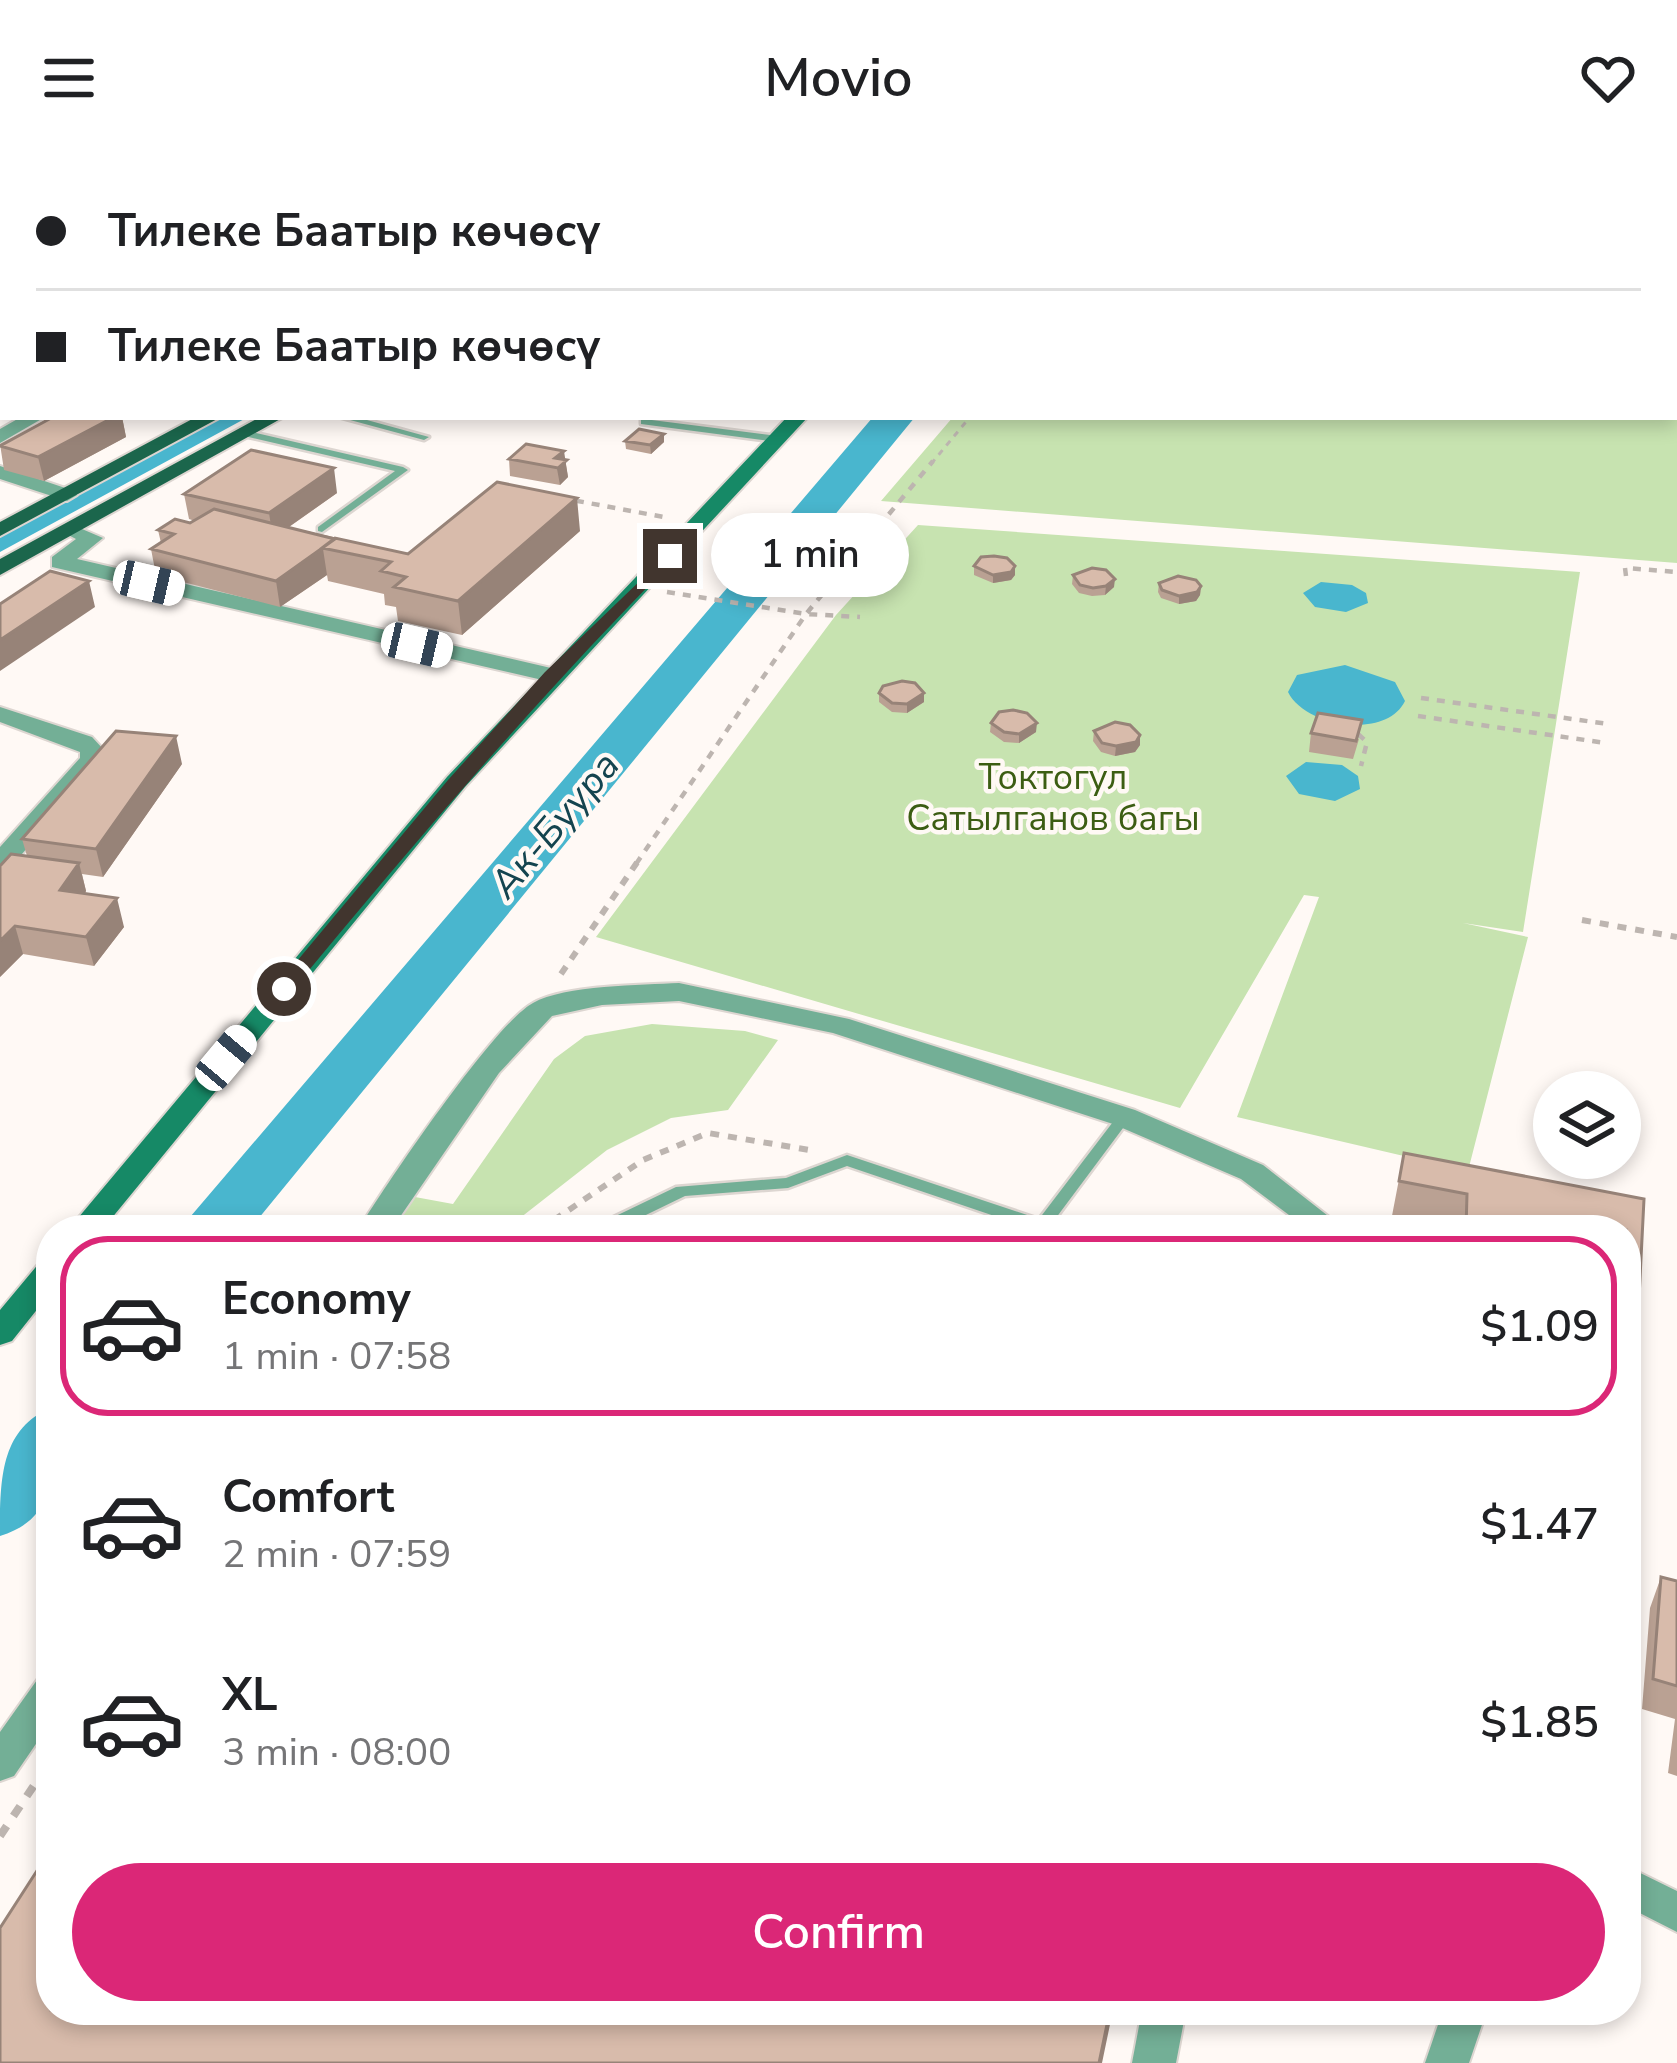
<!DOCTYPE html>
<meta charset="utf-8">
<style>
:root{--surface:#fff;--page:#f6f6f6;--text:#202124;--muted:#757577;--line:#e0e0e0;--accent:#db2777}
body{margin:0;font-family:"Nunito Sans",sans-serif;background:var(--page);color:var(--text);height:100vh;display:flex;flex-direction:column;font-size:45px;white-space:nowrap}
*{box-sizing:border-box;margin:0}
p{font-size:39px;color:var(--muted)}
.icon{flex:none;width:66px;height:66px;fill:none;stroke:currentColor;stroke-width:2;stroke-linecap:round;stroke-linejoin:round}
.map{position:relative;flex:1;overflow:hidden}
.details{position:absolute;left:36px;top:1059px;width:1605px;height:810px;display:flex;flex-direction:column;background:var(--surface);border-radius:48px;box-shadow:0 6px 18px #0003}
.details>*{flex:none}
.top-card{position:absolute;left:0px;top:0px;width:1677px;height:264px;box-shadow:0 6px 18px #0003;display:grid;align-content:center;height:264px;padding:0 36px;background:var(--surface)}
.buttons{position:absolute;left:1533px;top:915px;display:grid;gap:24px}
.buttons a{display:grid;place-items:center;width:108px;height:108px;border-radius:50%;background:var(--surface);box-shadow:0 6px 18px #0003;font-size:60px}
.end{position:absolute;width:54px;height:54px;margin:-27px;border:15px solid #41352e;background:#fff;box-shadow:0 0 0 6px #fff}
.from{border-radius:50%}
.bubble{position:absolute;height:84px;border-radius:42px;background:var(--surface);box-shadow:0 6px 18px #0003;font-size:39px;font-weight:600;line-height:84px;text-align:center}
.car{position:absolute;width:36px;height:72px;margin:-36px -18px;border-radius:15px;box-shadow:0 0 9px 3px #0007;background:linear-gradient(#fff 24%,#345 0 40%,#fff 0 76%,#345 0 86%,#fff 0)}
.top-card b{display:flex;align-items:center;gap:42px;height:114px;font-size:45px}
.top-card b+b{border-top:3px solid var(--line)}
.top-card i{width:30px;height:30px;background:var(--text)}
ul{padding:21px 0 0;list-style:none}
li{display:flex;align-items:center;gap:36px;height:180px;margin:0 24px 18px;padding:0 12px;border:6px solid transparent;border-radius:48px}
li div{flex:1}
li b{display:block;font-size:45px}
li em{font-style:normal;font-weight:600}
li.active{border-color:var(--accent)}
li>.icon{width:108px;height:108px;stroke-width:1.5}
.action{display:flex;gap:24px;margin-top:auto;padding:24px 36px}
.action a{flex:1;height:138px;border-radius:72px;background:var(--accent);color:#fff;font-size:48px;font-weight:600;line-height:138px;text-align:center}
header{display:flex;justify-content:space-between;align-items:center;height:156px;padding:0 36px;background:var(--surface);font-size:54px;font-weight:600}
.map>svg:first-child{display:block}
.green{fill:#c7e3b0}
.water{fill:#49b6ce}
.lines{fill:none;stroke-linecap:round;stroke-linejoin:round}
.canal{fill:#49b6ce;fill-rule:evenodd}
.river{fill:#49b6ce;fill-rule:evenodd}
.lane-casing{stroke:#ddd6d1;stroke-width:5}
.street-casing{stroke:#ddd6d1;stroke-width:4}
.secondary-casing{stroke:#ddd6d1;stroke-width:4}
.primary-casing{stroke:#ddd6d1;stroke-width:4}
.path-far3{stroke:#bdb5b0;stroke-width:3;stroke-dasharray:6 6;stroke-linecap:butt}
.path-far2{stroke:#bdb5b0;stroke-width:4.5;stroke-dasharray:8 8;stroke-linecap:butt}
.path-far1{stroke:#bdb5b0;stroke-width:6;stroke-dasharray:9 9;stroke-linecap:butt}
.path{stroke:#bdb5b0;stroke-width:8;stroke-dasharray:12 12;stroke-linecap:butt}
.lane{fill:#73af96;fill-rule:evenodd}
.street{fill:#73af96;fill-rule:evenodd}
.secondary{fill:#168966;fill-rule:evenodd}
.primary{fill:#1b664c;fill-rule:evenodd}
.wall{fill:#baa193}
.shaded-wall{fill:#978378}
.building{fill:#d8bbab;stroke:#978378;stroke-width:3}
.route{fill:#41352e}
.labels{text-anchor:middle;stroke-width:9;stroke-linejoin:round;paint-order:stroke}
.park-label{font-size:36px;fill:#3c5d13;stroke:#fff9f5}
.water-label{font-size:39px;font-style:italic;fill:#14444f;stroke:#fff9f5}
</style>
<header><svg class="icon" aria-label="menu" viewBox="0 0 24 24"><path d="M4 6h16M4 12h16M4 18h16"/></svg>Movio<svg class="icon" aria-label="heart" viewBox="0 0 24 24"><path d="M12 20l-8-8c-3-5 5-10 8-4 3-6 11-1 8 4z"/></svg></header>
<div class="map">
<svg width="1677" height="1907" viewBox="0 0 1677 1907">
<rect width="100%" height="100%" fill="#fff9f5"/>
<path class="green" d="M1157 0H1677V407L881 345 953 261H1674V3H1154Z
M918 369 1580 416 1523 776 1463 767 1528 781 1468 1015 1237 961 1319 741 1304 739 1180 952 596 781 836 459Z
M652 868 745 875 778 884 728 954 671 962 607 994 520 1062 570 1074H393L415 1041 453 1048 554 903 585 880Z"/>
<path class="water" d="M1321 426 1352 429 1366 437 1368 447 1346 456 1315 451 1303 437Z
M1345 509 1395 526 1405 545C1386 584 1305 571 1288 536L1297 519Z
M1306 606 1342 609 1358 620 1360 633 1335 645 1299 638 1286 620Z"/>
<g class="lines">
<path class="canal" d="M1551 0H1569V3H1551Z
M218 261H248L0 396V378Z"/>
<path class="river" d="M873 261H915L249 1074H179Z
M51 1252C51 1308 64 1360 0 1380 0 1324 0 1273 51 1252Z"/>
<defs>
<path id="lane" d="M1596 0H1604V3H1596Z
M339 261H356L429 281 424 284Z
M644 263 778 280 783 283 778 286 641 268V264Z
M243 274 403 311 408 314 322 376 318 375V371L395 315 240 279 238 277Z
M1124 956 1132 961 1129 964 1047 1074H1036L847 1010 788 1032 685 1040 615 1074H593L595 1070 676 1031 786 1022 847 999 1039 1063 1119 958Z"/>
<path id="street" d="M316 0H348L350 3H318Z
M442 0H458L441 3Z
M0 138H3L0 149Z
M0 199H3V211H0Z
M21 261H45L0 287V273Z
M0 310 74 335 77 339 67 345 0 323Z
M68 367 103 382 77 403 551 512 563 519 551 526 52 411V401L76 383 57 373Z
M0 551 92 581 104 594V603L9 713 0 715V691L80 602V596L0 566Z
M679 827 849 863 1135 954 1263 1009 1346 1074H1309L1241 1023 1113 968 833 877 679 845 602 849 552 860 499 917 391 1074H358C385 1030 494 868 533 847 564 829 643 829 679 827Z
M51 1519V1566L14 1620 0 1625V1576L37 1524Z
M1626 1710 1677 1735V1776L1626 1750Z
M1142 1854H1186L1176 1907H1132Z
M1443 1854H1487L1469 1907H1425Z"/>
<path id="secondary" d="M0 0 8 1 10 3 0 9Z
M94 0H115L92 3Z
M1053 0H1070L1051 3Z
M3 40V51L0 52V41Z
M787 261H808L465 631 102 1074H68L447 621Z
M51 1103V1136L12 1185 0 1189V1154L40 1106Z"/>
<path id="primary" d="M621 0H639L619 3Z
M677 0H695L675 3Z
M196 261H221L0 380V366Z
M260 261H284L0 419V403Z"/>
</defs>
<use href="#lane" class="lane-casing"/>
<use href="#street" class="street-casing"/>
<use href="#secondary" class="secondary-casing"/>
<use href="#primary" class="primary-casing"/>
<path class="path-far3" d="M931 308 970 261"/>
<path class="path-far2" d="M513 333 669 362
M1626 420 1625 412 1677 416
M667 436 806 458 860 461
M1421 542 1608 568
M1418 560 1606 587
M1358 578 1367 586 1361 610
M636 708 806 458 933 305"/>
<path class="path-far1" d="M1582 764 1677 781
M561 818 638 705
M539 1074 643 1004 708 977 809 994"/>
<path class="path" d="M0 1680 51 1604"/>
<use href="#lane" class="lane"/>
<use href="#street" class="street"/>
<use href="#secondary" class="secondary"/>
<use href="#primary" class="primary"/>
</g>
<path class="wall" d="M550 0H600L596 3H526Z
M811 0H860L857 3H811Z
M1674 10H1677V62L1674 61Z
M53 261H122L126 281 44 325 4 314 0 288Z
M664 278V286L651 298 626 293 625 285Z
M509 303 565 304 568 321 560 329 510 320Z
M337 337 289 371 408 398 580 375 462 479 398 465 396 451 385 449 384 438 328 425 327 419 280 451 156 419 151 393 161 387 158 374 190 367 195 365 189 363 184 338Z
M974 410H1015V419L1011 424 993 427 974 419Z
M1073 419 1114 431 1105 439 1092 440 1079 437 1072 428Z
M1159 427 1201 430 1200 439 1196 445 1179 448 1161 442 1158 436Z
M879 537 924 546 907 557 892 556 879 546Z
M991 567 1036 576 1019 587 1004 586 990 576Z
M1094 575 1140 579V589L1135 596 1115 600 1101 596 1093 585Z
M1311 577 1359 583 1353 603 1309 596Z
M182 608 103 721 82 718 86 735 85 737 124 771 94 810 23 798 0 821 27 700 22 683Z
M1404 997 1644 1043 1637 1182 1626 1219V1074H1439L1391 1065Z
M1661 1421 1677 1425V1620L1668 1617 1675 1563 1642 1553 1650 1452Z"/>
<path class="shaded-wall" d="M114 261H122L126 281 44 325 38 301Z
M664 278V286L651 298 650 289Z
M564 295 568 321 560 329 555 302Z
M334 312 337 337 273 382 269 357Z
M577 342 580 375 462 479 458 445Z
M323 393 327 419 280 451 276 425Z
M1015 410V419L1011 424 993 427V419Z
M1115 423 1114 431 1105 439 1106 430Z
M89 425 95 451 0 515V484Z
M1201 430 1200 439 1196 445 1179 448V440Z
M924 537V546L907 557V548Z
M1037 567 1036 576 1019 587V578Z
M1140 579V589L1135 596 1115 600 1116 590Z
M176 580 182 608 103 721 96 693Z
M79 707 86 735 68 762 60 734Z
M117 742 124 771 94 810 86 781Z
M15 770 23 798 0 821V785Z
M1110 1854H1113L1102 1907H1099Z"/>
<path class="building" d="M531 0H541L562 3H526Z
M1674 10H1677V40H1674Z
M53 261H114L38 301 0 290Z
M639 273 664 278 650 289 625 285Z
M526 288 564 295 555 302 567 304 558 312 509 303Z
M251 294 334 312 269 357 184 338Z
M497 326 577 342 458 445 394 431 406 421 381 415 391 406 322 392 335 382 408 398Z
M214 353 335 383 276 425 151 393 174 378 158 374 175 363 190 367Z
M994 400 1007 402 1015 410 1011 416 993 419 974 410 981 401Z
M1092 412 1106 414 1115 423 1106 430 1093 432 1080 429 1073 419Z
M50 415 89 425 0 484V448Z
M1178 420 1196 424 1201 430 1197 436 1179 440 1162 434 1159 427Z
M902 525 915 527 924 537 907 548 892 547 879 537 883 530Z
M1013 554 1027 557 1037 567 1019 578 1004 576 991 567 999 556Z
M1318 557 1362 564 1356 585 1311 577Z
M1115 566 1130 569 1140 579 1136 586 1116 590 1102 587 1094 575Z
M116 575 176 580 96 693 22 683Z
M11 698 79 707 60 734 117 742 86 781 15 770 0 785V710Z
M1404 997 1644 1043 1637 1182 1626 1180V1074H1466L1467 1038 1399 1025Z
M1661 1421 1677 1425V1530L1653 1523Z
M51 1693V1854H1110L1099 1907H0V1772Z"/>
<path class="route" d="M670 396 675 403C538 541 414 687 290 837H277V829L448 624 545 516Z"/>
<g class="labels">
<g class="park-label">
<text x="1053" y="633">Токтогул<tspan x="1053" dy="41">Сатылганов багы</tspan></text>
</g>
<g class="water-label">
<text transform="translate(554 668) rotate(-50)" y="14">Ак-Буура</text>
</g>
</g>
</svg>
<div class="buttons">
<a><svg class="icon" aria-label="layers" viewBox="0 0 24 24"><path d="M12 4l9 5-9 5-9-5zM3 14l9 5 9-5"/></svg></a>
</div>
<i class="end from" style="left:284px;top:833px"></i>
<i class="end" style="left:670px;top:400px"></i>
<div class="bubble" style="left:711px;top:357px;width:198px">1 min</div>
<i class="car" style="left:149px;top:427px;rotate:103deg"></i>
<i class="car" style="left:417px;top:489px;rotate:103deg"></i>
<i class="car" style="left:226px;top:902px;rotate:40deg"></i>
<div class="top-card">
<b><i class="from"></i>Тилеке Баатыр көчөсү</b>
<b><i></i>Тилеке Баатыр көчөсү</b>
</div>
<section class="details">
<ul>
<li class="active"><svg class="icon" aria-label="car" viewBox="0 0 24 24"><path d="M5 17H2v-5l4-1 3-4h7l3 4 3 1v5h-3M9 17h6M6 11h13"/><circle cx="7" cy="17" r="2"/><circle cx="17" cy="17" r="2"/></svg><div><b>Economy</b><p>1 min · 07:58</p></div><em>$1.09</em></li>
<li><svg class="icon" aria-label="car" viewBox="0 0 24 24"><path d="M5 17H2v-5l4-1 3-4h7l3 4 3 1v5h-3M9 17h6M6 11h13"/><circle cx="7" cy="17" r="2"/><circle cx="17" cy="17" r="2"/></svg><div><b>Comfort</b><p>2 min · 07:59</p></div><em>$1.47</em></li>
<li><svg class="icon" aria-label="car" viewBox="0 0 24 24"><path d="M5 17H2v-5l4-1 3-4h7l3 4 3 1v5h-3M9 17h6M6 11h13"/><circle cx="7" cy="17" r="2"/><circle cx="17" cy="17" r="2"/></svg><div><b>XL</b><p>3 min · 08:00</p></div><em>$1.85</em></li>
</ul>
<div class="action"><a>Confirm</a></div>
</section>
</div>
